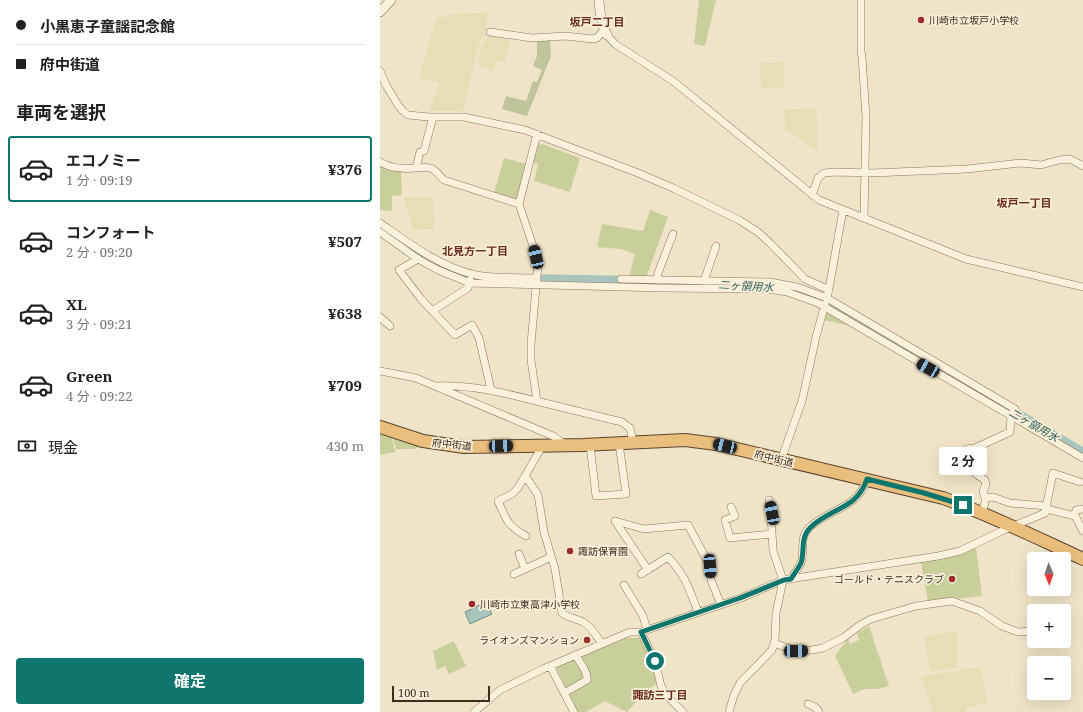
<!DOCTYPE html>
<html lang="ja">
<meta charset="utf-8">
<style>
:root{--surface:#fff;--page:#f2f2f2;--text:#202124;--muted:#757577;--line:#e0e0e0;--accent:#0f766e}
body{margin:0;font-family:"Noto Serif","Noto Sans JP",serif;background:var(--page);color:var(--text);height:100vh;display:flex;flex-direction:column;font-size:15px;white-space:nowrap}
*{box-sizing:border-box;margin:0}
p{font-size:13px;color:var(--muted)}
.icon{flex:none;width:22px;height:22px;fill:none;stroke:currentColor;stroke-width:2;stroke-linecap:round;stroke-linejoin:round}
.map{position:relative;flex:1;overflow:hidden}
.details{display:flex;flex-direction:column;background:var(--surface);width:380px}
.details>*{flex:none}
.banner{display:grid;align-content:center;height:88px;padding:0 16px;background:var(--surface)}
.needle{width:26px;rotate:178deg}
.controls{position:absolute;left:647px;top:552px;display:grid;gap:8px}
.controls a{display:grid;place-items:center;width:44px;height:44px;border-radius:4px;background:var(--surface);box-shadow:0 4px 16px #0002;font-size:20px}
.scale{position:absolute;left:12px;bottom:10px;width:98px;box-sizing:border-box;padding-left:4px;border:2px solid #3d2e20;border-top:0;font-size:11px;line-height:14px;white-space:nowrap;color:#3d2e20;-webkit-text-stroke:3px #f7eed8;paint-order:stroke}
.end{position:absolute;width:18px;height:18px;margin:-9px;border:5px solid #0f766e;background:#fff;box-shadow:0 0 0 2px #fff}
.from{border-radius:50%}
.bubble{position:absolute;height:28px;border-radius:4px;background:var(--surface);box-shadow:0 4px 16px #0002;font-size:13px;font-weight:700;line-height:28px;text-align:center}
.car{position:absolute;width:12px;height:24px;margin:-12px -6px;border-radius:5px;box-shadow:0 0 3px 1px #0007;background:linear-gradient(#222 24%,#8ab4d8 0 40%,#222 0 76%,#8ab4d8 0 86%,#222 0)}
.banner b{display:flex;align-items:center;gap:14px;height:38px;font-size:15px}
.banner b+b{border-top:1px solid var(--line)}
.banner i{width:10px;height:10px;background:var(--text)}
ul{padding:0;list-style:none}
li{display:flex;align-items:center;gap:12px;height:66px;margin:0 8px 6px;padding:0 8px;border:2px solid transparent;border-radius:4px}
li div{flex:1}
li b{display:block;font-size:15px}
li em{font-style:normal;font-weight:700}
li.current{border-color:var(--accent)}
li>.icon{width:36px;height:36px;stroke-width:1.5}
h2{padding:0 16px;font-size:18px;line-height:48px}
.pay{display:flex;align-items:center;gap:10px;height:44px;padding:0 16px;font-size:15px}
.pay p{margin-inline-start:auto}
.button{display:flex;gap:8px;margin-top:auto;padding:8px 16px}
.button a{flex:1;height:46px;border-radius:4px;background:var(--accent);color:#fff;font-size:16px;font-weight:700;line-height:46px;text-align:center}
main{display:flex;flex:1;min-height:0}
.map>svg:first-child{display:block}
.farmland{fill:#e6deb5}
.green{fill:#c9cf9b}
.cemetery{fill:#bfc49a}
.water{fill:#a9c4bc;stroke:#6f938a}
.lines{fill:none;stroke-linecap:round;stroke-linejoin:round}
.river{stroke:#a9c4bc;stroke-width:12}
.minor-casing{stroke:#8d765c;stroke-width:8}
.tertiary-casing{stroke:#8d765c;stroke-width:10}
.trunk-casing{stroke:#5b4430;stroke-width:14}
.minor{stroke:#faf1dc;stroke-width:7}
.tertiary{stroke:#faf1dc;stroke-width:9}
.trunk{stroke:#eabe7c;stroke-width:12}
.route{stroke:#0f766e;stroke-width:5}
.poi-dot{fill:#9e2a2b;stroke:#f7eed8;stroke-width:1.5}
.labels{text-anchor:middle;stroke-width:3.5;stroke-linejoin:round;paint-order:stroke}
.poi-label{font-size:10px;fill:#3d2e20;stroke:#f7eed8;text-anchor:start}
.street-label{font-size:10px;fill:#3d2e20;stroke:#f7eed8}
.neighbourhood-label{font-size:11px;font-weight:bold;fill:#6b2e1e;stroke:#f7eed8}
.water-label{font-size:11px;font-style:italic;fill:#2f5d5a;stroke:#f7eed8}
</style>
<main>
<section class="details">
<div class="banner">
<b><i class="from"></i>小黒恵子童謡記念館</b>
<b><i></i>府中街道</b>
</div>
<h2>車両を選択</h2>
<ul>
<li class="current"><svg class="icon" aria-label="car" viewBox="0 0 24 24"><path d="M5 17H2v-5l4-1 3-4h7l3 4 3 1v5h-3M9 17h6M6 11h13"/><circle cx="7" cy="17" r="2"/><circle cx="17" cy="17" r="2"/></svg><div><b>エコノミー</b><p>1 分 · 09:19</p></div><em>¥376</em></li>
<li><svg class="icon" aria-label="car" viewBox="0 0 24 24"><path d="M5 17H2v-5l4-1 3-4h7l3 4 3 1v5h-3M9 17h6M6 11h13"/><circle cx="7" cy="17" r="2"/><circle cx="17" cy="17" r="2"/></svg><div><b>コンフォート</b><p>2 分 · 09:20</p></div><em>¥507</em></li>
<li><svg class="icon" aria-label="car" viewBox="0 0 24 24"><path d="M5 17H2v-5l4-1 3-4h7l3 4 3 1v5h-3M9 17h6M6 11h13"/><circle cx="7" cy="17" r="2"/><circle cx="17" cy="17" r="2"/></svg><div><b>XL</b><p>3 分 · 09:21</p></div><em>¥638</em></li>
<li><svg class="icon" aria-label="car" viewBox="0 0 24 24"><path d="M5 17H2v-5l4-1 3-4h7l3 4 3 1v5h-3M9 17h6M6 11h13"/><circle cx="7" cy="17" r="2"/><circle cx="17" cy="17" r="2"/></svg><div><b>Green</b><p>4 分 · 09:22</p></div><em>¥709</em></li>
</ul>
<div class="pay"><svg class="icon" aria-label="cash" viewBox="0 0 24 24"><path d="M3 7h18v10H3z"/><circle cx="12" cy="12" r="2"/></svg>現金<p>430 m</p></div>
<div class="button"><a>確定</a></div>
</section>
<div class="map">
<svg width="703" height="712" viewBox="0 0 703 712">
<rect width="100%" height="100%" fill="#f0e4c8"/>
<path class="farmland" d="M107 13V32L101 39 97 51 83 111H49L59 83 38 78 57 17 62 18 67 15 79 14Z
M110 34 124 36V39L130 40 125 62 117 61 113 71 98 65 102 45Z
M404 62V87L381 89 380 63Z
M436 108 438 151 405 129 404 110Z
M23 197H53L54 229 33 230Z
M578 631V668L550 671 545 636Z
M587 668H601L607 703 586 708V712H553L541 676 578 671Z"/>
<path class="green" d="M319 0H336L325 46 314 44Z
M162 144 200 158 190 192 154 181 158 164 153 162 158 145Z
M124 158 146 164 137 201 114 193Z
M0 167 21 172 22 195 12 196V211L0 210Z
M270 210 288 217 266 278 249 277 255 254 240 249 217 247 222 224 263 231Z
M446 310 471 326 443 320Z
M0 432 12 437 15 452 0 455Z
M13 437 38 445 39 447 34 449H16Z
M596 547 602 596 548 602 541 562 567 558Z
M489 626 509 686 498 689H485L473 694 455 656 468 639 470 644 479 640 477 633Z
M246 638H259L273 664 278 683 266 691 247 712 225 701 206 712H198L176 667Z
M74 641 86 666 69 674 65 666 57 670 53 651Z"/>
<path class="cemetery" d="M170 39 171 56 147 116 122 109 126 96 146 101 153 81 157 82 162 70 153 66 157 56V41Z"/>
<path class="water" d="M106 602 112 614 90 624 85 612Z"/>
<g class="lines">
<path class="river" d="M30 247C51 262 72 275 98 278
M144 280 256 282
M374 285C397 286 417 291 438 298L703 454"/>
<defs>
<path id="minor" d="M481 0V51L482 57 486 117 484 218
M110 32 152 38 185 36 213 39 217 38 224 30
M227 35 235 44 246 51 293 81 439 200 586 259 703 287
M0 71 6 85 18 105 23 111 28 115 49 117H84L145 130 258 173 293 188 359 220 378 232 390 243 425 279 449 290
M0 162C11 169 25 169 37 168 41 168 46 167 50 168 56 169 59 176 64 180L139 204
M36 168 40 152 44 151 53 117
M432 195 438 178 444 173 455 172 492 173 587 169 641 163 661 165 679 160 690 159 703 166
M0 223C30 244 60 267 96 275 115 279 138 277 157 278
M0 232 38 259 58 270 90 283 282 288 388 289 407 292 438 303 703 458
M38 259 19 270 41 299 75 335 92 325 99 338 111 390
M241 279 390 282 417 287 447 298 635 409 631 416 630 432 595 448 586 449 583 456C585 466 596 475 605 480L606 484 603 491 605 498V503L602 513
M277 280 278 273 293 234
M324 281 336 246
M448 294 463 210
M52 311 88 288 90 280
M0 317 10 326
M0 371 36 378 173 436 186 445
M55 386C88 384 120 392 152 400 182 407 212 415 242 422L250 428 253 442
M157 401 151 360V344L158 265 154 249 139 204 157 134
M210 445 216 496 246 494 239 443
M401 460 422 401 436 337 445 304
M146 477 158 495 164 532 175 569 182 613C188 618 196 618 203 622 211 626 217 637 222 644
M605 498 613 497 630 503 667 506
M351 507 355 516 345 520 350 538 392 534
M667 509 695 516
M703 509 696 510 695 516 703 531
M235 521 264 529 308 525 330 566 331 580 341 605
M235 521 268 570
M146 536C127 525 127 521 118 501L132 494 138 488 163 445
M139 554 145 569
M134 574 171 557
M261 574 288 557C306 576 309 589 318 612
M411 579C414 574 418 569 421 563 425 551 419 538 429 528 449 508 477 510 487 479
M244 585 263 616 267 630
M261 632 275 661 281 686 286 695 303 712
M394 643 416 651 432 650 443 648 463 638 480 625 491 619 536 606 572 601 600 611 622 626 638 632 654 631
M170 666 194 712
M184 693 207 680C208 672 200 662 195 655
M428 704C433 706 437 707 439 712
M94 712 120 690 163 669 250 632H261L267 630 361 598 403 580 558 556 580 551 624 530 665 513 673 473 700 482
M349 712 354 695 360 683 392 650 395 640 396 614 403 580 393 551 391 513 389 500"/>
<path id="tertiary" d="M219 0C220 13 221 24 227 35
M0 12 11 0"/>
<path id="trunk" d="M0 427 43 441 84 447 203 445 305 440 336 444 563 498C611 515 657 538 703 559"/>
</defs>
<use href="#minor" class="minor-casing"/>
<use href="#tertiary" class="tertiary-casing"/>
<use href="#trunk" class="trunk-casing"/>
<use href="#minor" class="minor"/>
<use href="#tertiary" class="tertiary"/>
<use href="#trunk" class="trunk"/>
</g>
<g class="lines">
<path class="route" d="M275 661 261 632 360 598 404 580 411 579C414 574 418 569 421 563 425 551 420 538 430 528 449 508 477 510 487 479L544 493 583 505"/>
</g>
<g class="poi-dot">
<circle cx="541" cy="20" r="4"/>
<circle cx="190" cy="551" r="4"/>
<circle cx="572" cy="579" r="4"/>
<circle cx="92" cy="604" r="4"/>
<circle cx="207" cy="640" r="4"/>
</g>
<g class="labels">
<g class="poi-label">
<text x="549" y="24">川崎市立坂戸小学校</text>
<text x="198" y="555">諏訪保育園</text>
<text x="564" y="583" text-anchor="end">ゴールド・テニスクラブ</text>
<text x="100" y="608">川崎市立東高津小学校</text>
<text x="199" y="644" text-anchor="end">ライオンズマンション</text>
</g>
<g class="street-label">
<text transform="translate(72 444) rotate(6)" y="4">府中街道</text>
<text transform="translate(394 458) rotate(14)" y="4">府中街道</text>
</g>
<g class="neighbourhood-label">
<text x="217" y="26">坂戸二丁目</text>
<text x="644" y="207">坂戸一丁目</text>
<text x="95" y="255">北見方一丁目</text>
<text x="280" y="699">諏訪三丁目</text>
</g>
<g class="water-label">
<text transform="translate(366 286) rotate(3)" y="4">二ヶ領用水</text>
<text transform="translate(654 425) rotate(30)" y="4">二ヶ領用水</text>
</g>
</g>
</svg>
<div class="controls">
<a><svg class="needle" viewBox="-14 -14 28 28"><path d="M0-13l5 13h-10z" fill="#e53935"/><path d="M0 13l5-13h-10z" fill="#757577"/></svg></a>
<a>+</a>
<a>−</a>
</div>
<div class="scale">100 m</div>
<i class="end from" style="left:275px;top:661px"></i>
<i class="end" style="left:583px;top:505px"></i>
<div class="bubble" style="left:559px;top:447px;width:48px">2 分</div>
<i class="car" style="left:156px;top:257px;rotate:347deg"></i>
<i class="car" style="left:548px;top:368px;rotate:300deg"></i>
<i class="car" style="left:121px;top:446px;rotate:88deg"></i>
<i class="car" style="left:345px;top:446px;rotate:283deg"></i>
<i class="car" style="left:392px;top:513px;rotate:349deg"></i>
<i class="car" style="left:330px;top:566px;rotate:176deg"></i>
<i class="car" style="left:416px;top:651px;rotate:89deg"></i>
</div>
</main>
